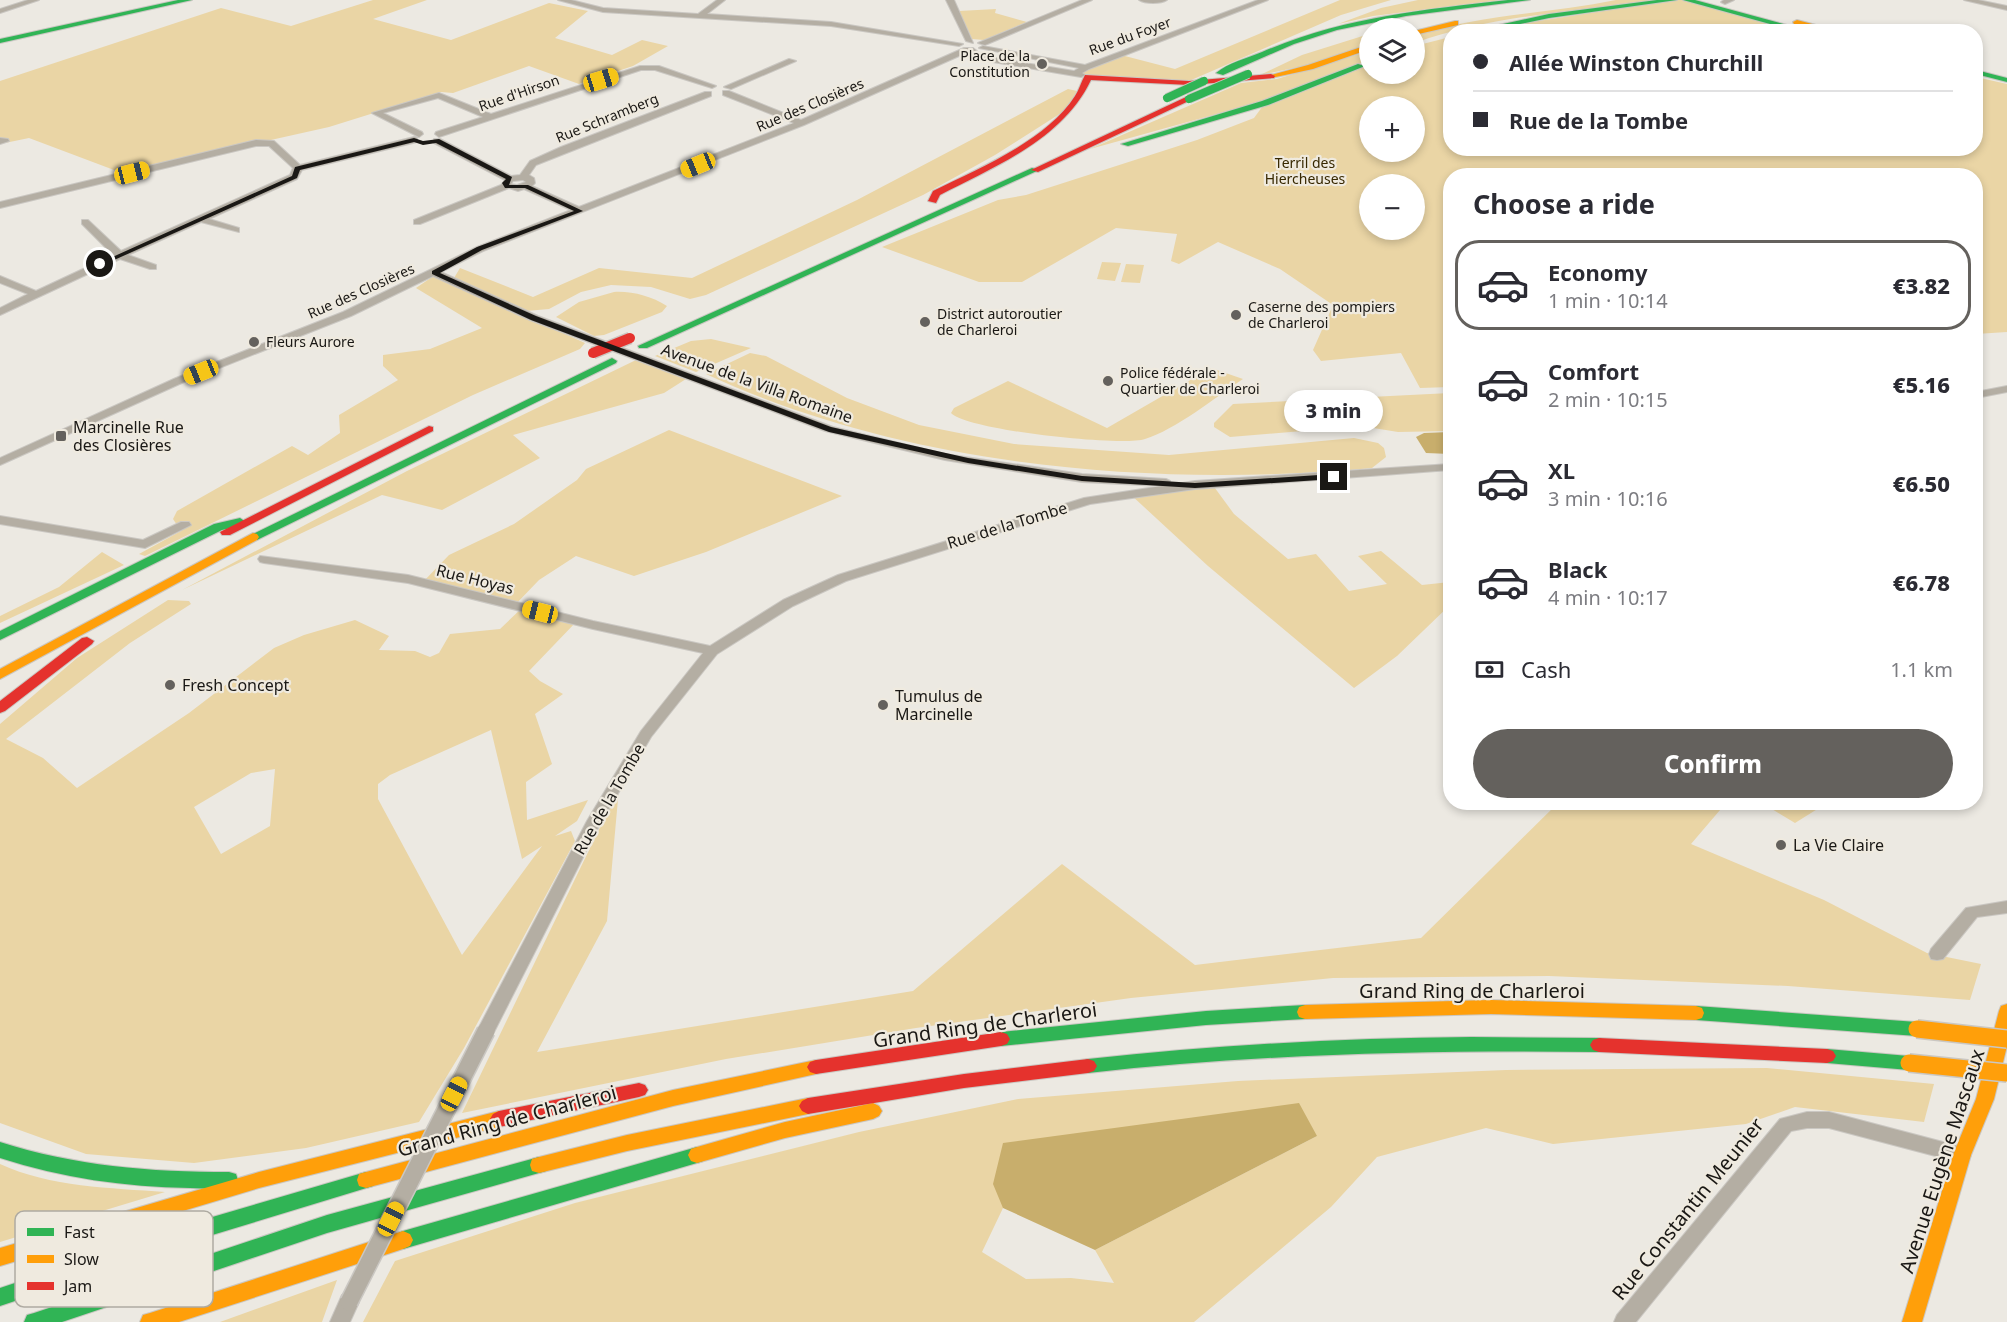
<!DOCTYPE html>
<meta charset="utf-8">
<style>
:root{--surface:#fff;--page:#f7f7f7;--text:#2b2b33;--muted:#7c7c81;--line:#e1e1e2;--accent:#64615d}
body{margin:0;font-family:"Noto Sans",sans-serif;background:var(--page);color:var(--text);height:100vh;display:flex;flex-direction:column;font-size:22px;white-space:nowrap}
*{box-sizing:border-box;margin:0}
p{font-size:20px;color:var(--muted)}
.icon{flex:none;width:33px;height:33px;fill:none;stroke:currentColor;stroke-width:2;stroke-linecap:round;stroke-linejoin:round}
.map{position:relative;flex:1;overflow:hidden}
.side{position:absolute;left:1443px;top:168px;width:540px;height:642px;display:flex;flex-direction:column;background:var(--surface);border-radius:24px;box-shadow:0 3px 9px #0003}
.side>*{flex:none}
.guide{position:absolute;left:1443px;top:24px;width:540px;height:132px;border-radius:24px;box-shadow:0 3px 9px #0003;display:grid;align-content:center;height:132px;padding:0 30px;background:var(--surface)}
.buttons{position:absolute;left:1359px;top:18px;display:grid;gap:12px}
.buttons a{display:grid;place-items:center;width:66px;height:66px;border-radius:50%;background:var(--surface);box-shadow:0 3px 9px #0003;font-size:30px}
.end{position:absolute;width:27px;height:27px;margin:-14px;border:8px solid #1a1815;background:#fff;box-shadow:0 0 0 3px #fff}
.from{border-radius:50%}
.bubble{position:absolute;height:42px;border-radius:21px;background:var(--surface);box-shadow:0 3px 9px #0003;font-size:20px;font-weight:800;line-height:42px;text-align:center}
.car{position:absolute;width:18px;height:36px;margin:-18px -9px;border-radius:8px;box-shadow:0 0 4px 2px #0007;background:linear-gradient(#f5c518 24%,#345 0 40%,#f5c518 0 76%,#345 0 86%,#f5c518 0)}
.guide b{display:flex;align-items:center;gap:21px;height:57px;font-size:22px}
.guide b+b{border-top:2px solid var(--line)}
.guide i{width:15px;height:15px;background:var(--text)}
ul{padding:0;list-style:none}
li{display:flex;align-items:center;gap:18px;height:90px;margin:0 12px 9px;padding:0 18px;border:3px solid transparent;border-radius:24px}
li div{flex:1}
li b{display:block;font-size:22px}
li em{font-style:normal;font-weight:800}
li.active{border-color:var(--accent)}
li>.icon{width:54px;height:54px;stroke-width:1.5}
h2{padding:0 30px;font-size:27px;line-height:72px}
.pay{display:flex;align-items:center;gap:15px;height:66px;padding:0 30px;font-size:22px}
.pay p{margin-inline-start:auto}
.cta{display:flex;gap:12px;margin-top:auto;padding:12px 30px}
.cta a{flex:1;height:69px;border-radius:36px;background:var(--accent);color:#fff;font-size:24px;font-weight:800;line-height:69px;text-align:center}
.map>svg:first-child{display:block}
.green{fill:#ead5a5;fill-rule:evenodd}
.water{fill:#c8ae6c}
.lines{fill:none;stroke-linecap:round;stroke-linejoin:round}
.street-casing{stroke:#cac7c2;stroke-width:2}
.fast-casing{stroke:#cac7c2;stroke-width:2}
.slow-casing{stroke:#cac7c2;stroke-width:2}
.jam-casing{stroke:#cac7c2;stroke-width:2}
.street{fill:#b4aea3;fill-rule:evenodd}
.fast{fill:#30b455;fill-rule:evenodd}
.slow{fill:#ff9f0a;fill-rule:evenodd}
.jam{fill:#e5322d;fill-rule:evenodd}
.street-bridge-casing{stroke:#cac7c2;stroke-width:20;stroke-linecap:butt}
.fast-bridge-casing{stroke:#cac7c2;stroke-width:10;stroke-linecap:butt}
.slow-bridge-casing{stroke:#cac7c2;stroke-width:20;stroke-linecap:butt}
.jam-bridge-casing{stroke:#cac7c2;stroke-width:13;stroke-linecap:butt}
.street-bridge{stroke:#b4aea3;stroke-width:17}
.fast-bridge{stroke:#30b455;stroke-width:8}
.slow-bridge{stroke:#ff9f0a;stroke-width:17}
.jam-bridge{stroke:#e5322d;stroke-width:10}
.route{fill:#1a1815}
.poi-dot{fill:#64615d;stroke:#efeadf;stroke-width:2}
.labels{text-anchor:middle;stroke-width:4.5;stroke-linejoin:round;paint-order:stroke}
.far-street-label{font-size:14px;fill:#1a1815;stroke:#efeadf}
.far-poi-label{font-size:14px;fill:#1a1815;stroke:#efeadf;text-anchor:start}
.far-park-label{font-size:14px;fill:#372800;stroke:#efeadf}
.street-label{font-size:16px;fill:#1a1815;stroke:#efeadf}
.poi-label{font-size:16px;fill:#1a1815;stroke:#efeadf;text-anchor:start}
.near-street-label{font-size:20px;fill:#1a1815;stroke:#efeadf}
.key{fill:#efeadf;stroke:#afaba2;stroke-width:1.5}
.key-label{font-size:16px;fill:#1a1815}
</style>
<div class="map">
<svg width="2007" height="1322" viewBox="0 0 2007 1322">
<rect width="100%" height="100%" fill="#ece9e2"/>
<path class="green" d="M373 0H427L373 19 451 40 549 3 588 11 555 38 612 55 642 40 668 46 633 66 579 84 529 66 453 93 441 92 329 127 122 173 29 138 0 144V81L221 8 291 26Z
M1340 0H1391L1341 15 1189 81 1074 75 1121 55 1175 69Z
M1418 0H1502L1373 16 1338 24 1381 8Z
M1616 0H1661C1580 11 1491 15 1415 43L1414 36C1480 14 1549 14 1616 0Z
M1673 0H1687L1810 32H1469Z
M996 9 995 13 1027 22 984 40 972 39 959 11Z
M1369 34V44L1313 64 1260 75 1302 55Z
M1450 37V148H1976V77L2007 84V332L1976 334V176H1450V387L1420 388 1401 353 1321 361 1313 350 1333 305 1280 269 1218 242 1179 264 1171 261 1177 234 1116 228 1022 282H979L882 247 998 200 1026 195 1197 140 1254 118 1265 103 1369 63 1370 74H1414L1415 46ZM1370 106H1414V152H1370ZM1370 184H1414V230H1370Z
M1369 51V60L1260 102 1090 149 1241 83 1277 79Z
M1068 89 1077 91 1069 108 995 155 923 195 706 295 690 299 651 287 611 285 581 292 549 309 526 311 454 278 460 268 533 297 599 268 692 278 857 200Z
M1102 262 1121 263 1115 281 1097 279Z
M1126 264 1144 265 1140 283 1121 282Z
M435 275 585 343 580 349 473 395 145 556 139 554 181 531 173 519 177 511 292 446 308 455 340 433 339 415 398 380 383 366V355L430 349 482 328 416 288Z
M614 292C632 291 651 296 667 306L662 312 604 335 594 336 556 317 579 302Z
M711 339 751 348 696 372 655 356 691 341Z
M750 353 766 356 847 398 919 425 1014 444 1169 455 1354 438 1378 443 1384 448 1386 457 1372 468C1156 488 905 467 706 374Z
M636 360 686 379 664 393 513 435 540 458 442 510 382 495 182 590 407 471Z
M1211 368 1243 379C1216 397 1175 430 1145 439 1121 447 966 430 951 413L954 408 1008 381 1107 428Z
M1450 393V431L1398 432 1361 426 1230 437 1214 427V423L1233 404Z
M669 430 842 496 706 552 634 576 576 556 539 580 514 606 422 583 449 555 514 524 577 480 586 469Z
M1212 484 1234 514 1288 559 1316 554 1349 591 1387 584 1358 556 1381 551 1422 585 1450 582V605L1397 656 1354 688 1208 566 1130 494Z
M102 552 124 565 0 623V616L59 587Z
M168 600 189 601 191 604 130 643 6 739 43 758 77 788 189 713 274 648 304 635 355 620 389 636 379 650 415 651 430 657 439 653 450 634 500 629 522 608 577 621 529 671 540 681 563 694 535 714 552 764 526 782 527 820 588 800 577 821 555 836 571 831 575 841 464 1048 419 1122 306 1148 194 1163 86 1154 0 1123V724L77 658ZM491 730 522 859 542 846 462 955 378 799V784L390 775ZM275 769 270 826 221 854 194 807 251 773Z
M619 788 607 921 537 1052 913 991 1062 864 1195 965 1421 938 1558 803H1726L1691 844 1824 900 1927 953 1981 964 1970 1000 1788 986 1549 976 1333 978 1131 998 916 1028 726 1059 462 1113Z
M1762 803H1827L1795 823Z
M1767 1068 1934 1084 1924 1122 1795 1107 1746 1124 1553 1144 1486 1128 1377 1157 1331 1207 1194 1322H363L395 1261 575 1203 859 1132 1018 1099 1238 1081 1506 1070ZM1317 1136 1095 1250 1114 1283 1071 1278 1026 1279 982 1252 1003 1208Z
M0 1164C50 1187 111 1188 165 1192L0 1242Z
M337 1280 322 1322H220Z"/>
<path class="water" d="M1450 432V454L1426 453 1416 437 1424 433Z
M1299 1103 1317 1136 1095 1250 1003 1208 993 1184 1003 1143Z"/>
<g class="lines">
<defs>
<path id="street" d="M28 0H39L0 13V9Z
M558 0H571L603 8 698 14 717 0H725L707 14 831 22 963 44 959 46 831 26 603 12Z
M946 0H954L973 43 966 41Z
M1082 0H1092L985 45 978 43Z
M1139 0H1167C1161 4 1145 4 1139 0Z
M1258 0H1268L1089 69 1082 73 1085 75 1081 77 981 60 968 52 804 125 483 251 441 272 538 316 833 427 945 454 1082 474 1166 479 1170 481V485L1195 481 1450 464V470L1195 489 1090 504 846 581 793 606 717 654 651 737 599 826 492 1036 486 1038 480 1036 477 1031 587 821 641 731 703 653 593 629 408 583 264 563 260 562 258 559 260 556 408 575 593 621 710 646 783 600 838 575 1084 498 1162 486 1082 482 945 460 825 431 530 320 433 276 351 316 184 382 0 465V458L176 378 343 312 477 247 571 210 524 189 518 191 509 188 420 224H414V220L501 185 505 180 434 143V139H440L511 176 520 175 530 161 561 147 705 92H711V96L536 165 529 175 534 178 535 183 532 186 579 207 794 123 723 95V91H729L801 120 964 48H973L983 56 1074 71 1079 68 979 48 983 46 1085 65ZM523 180 526 182 517 185 511 184 513 181Z
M1724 0H1734L1725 4 1721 2Z
M1964 0H1978L2007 6V10Z
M789 59 796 61 731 89 724 87Z
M640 66H659L716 86 712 88 655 70H641L439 137 435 134 436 132 483 117 438 98 383 113 422 132 423 134 419 137 372 113 439 93 491 114Z
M414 137 417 138V142L302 170 297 179 209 219 239 228V232L201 222 128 255 156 265V269H150L120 259 0 315V308L28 294 0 283V276L36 291 113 255 82 224V220H88L121 251 290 175 293 168 269 146H256L0 208V202L256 140 274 141 300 165Z
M0 138 8 139 9 141 0 144Z
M2007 386V392L1976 398V392Z
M0 516 143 540 181 522H189L191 525 145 548 0 524Z
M2007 901V913L1977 917 1943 959 1937 960 1931 959 1929 954 1931 949 1966 908Z
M1807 1112H1829L1962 1147 1968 1149 1971 1155 1968 1161 1962 1163 1829 1128H1807L1791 1131 1636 1322H1614L1617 1315 1780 1119Z
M349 1293 356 1295 359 1302 350 1322H330L342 1295Z"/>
<path id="fast" d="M178 0H192L0 43V39Z
M1508 0H1530L1406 16 1337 30 1294 44 1223 75 1216 73C1228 63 1247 58 1262 52 1344 17 1421 10 1508 0Z
M1657 0H1677L1549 18 1482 32H1466L1549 14Z
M1683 0H1695L1813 32H1799Z
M1358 64 1365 66 1268 105 1128 146 1121 144 1262 101Z
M1976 70 2007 78V82L1976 74Z
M1032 168 1039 170 647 348H639L638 346Z
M612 358 617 361 616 363 257 540H249L247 537Z
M240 518 246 522 244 525 222 530 0 640V631L214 524Z
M1305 1005 1311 1007 1313 1012 1311 1017 1305 1019 1206 1025 1001 1046 995 1044 992 1039 995 1034 1001 1032 1206 1011Z
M1696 1006 1917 1022 1923 1024 1926 1029 1923 1034 1917 1036 1696 1020 1690 1018 1688 1013 1690 1008Z
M1471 1037 1599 1038 1605 1040 1608 1045 1605 1050 1599 1052C1428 1050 1258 1054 1088 1073L1082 1071 1079 1066 1082 1061 1088 1059C1216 1045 1343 1038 1471 1037Z
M1827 1049 1909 1056 1915 1058 1918 1063 1915 1068 1909 1070 1827 1063 1821 1061 1818 1056 1821 1051Z
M0 1142C75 1166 150 1172 229 1172L236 1174 238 1180 236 1186C222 1191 204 1188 190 1188 125 1187 62 1178 0 1158Z
M697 1147 703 1149 706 1155 703 1161 697 1163 403 1249 396 1246 393 1240 396 1234 403 1231Z
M539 1157 546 1159 548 1165 546 1171 539 1173 327 1233 62 1322H24L27 1315 34 1313 327 1215Z
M366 1172 373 1174 375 1180 373 1186 209 1236 0 1306V1288L209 1218Z"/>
<path id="slow" d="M1797 20 1835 30V32H1822L1794 24 1793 22Z
M1455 21H1458V25L1414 35V31Z
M1370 44V49L1313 69 1271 78 1267 76 1308 65Z
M253 533 257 534 259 537 257 540 0 679V669Z
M1491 1000 1696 1006 1702 1008 1704 1013 1702 1018 1696 1020 1491 1014 1305 1019 1299 1017 1297 1012 1299 1007 1305 1005Z
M2007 1004V1046L1994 1099 1971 1155 1922 1322H1902L1953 1155 1976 1099 1999 1011 2001 1006Z
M816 1060 822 1062 825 1067 822 1072 816 1074 673 1106 366 1188 359 1186 357 1180 359 1174 366 1172 673 1090Z
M808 1098 814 1101 817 1106 814 1111 808 1114 627 1151 539 1173 532 1171 530 1165 532 1159 539 1157 627 1135Z
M873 1103 879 1106 882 1111 879 1116 873 1119 785 1138 697 1163 691 1161 688 1155 691 1149 697 1147 785 1122Z
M499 1111 505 1114 508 1119 505 1124 499 1127 259 1188 0 1266V1248L259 1172Z
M403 1231 410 1234 413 1240 410 1246 403 1249 179 1322H140L143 1315 150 1313Z"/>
<path id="jam" d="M1271 74 1275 76 1274 78 1189 85 1091 80C1063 139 996 166 940 195L936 203 928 201 933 191C979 168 1046 141 1075 96 1079 90 1081 82 1085 75L1189 81Z
M1186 97 1193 99 1038 172 1031 170Z
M429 426 433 427V431L230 535H222L220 532Z
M87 637 94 641 92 644 5 711 0 713V701L82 638Z
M1001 1032 1007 1034 1010 1039 1007 1044 1001 1046 816 1074 810 1072 807 1067 810 1062 816 1060Z
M1599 1038 1827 1049 1833 1051 1836 1056 1833 1061 1827 1063 1599 1052 1593 1050 1590 1045 1593 1040Z
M1088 1059 1094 1061 1097 1066 1094 1071 1088 1073 964 1088 808 1114 802 1111 799 1106 802 1101 808 1098 964 1074Z
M639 1083 645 1085 648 1090 645 1095 639 1097 499 1127 493 1124 490 1119 493 1114 499 1111Z"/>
</defs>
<use href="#street" class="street-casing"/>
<use href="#fast" class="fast-casing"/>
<use href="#slow" class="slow-casing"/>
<use href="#jam" class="jam-casing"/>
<use href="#street" class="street"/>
<use href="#fast" class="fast"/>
<use href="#slow" class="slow"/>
<use href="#jam" class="jam"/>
<defs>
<path id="street-bridge" d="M349 1302 486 1031"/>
<path id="fast-bridge" d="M1167 98 1204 81
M1189 99 1248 74"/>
<path id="slow-bridge" d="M1917 1029 2007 1039
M1909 1063 2007 1073"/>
<path id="jam-bridge" d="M593 353 630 338"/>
</defs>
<use href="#street-bridge" class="street-bridge-casing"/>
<use href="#fast-bridge" class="fast-bridge-casing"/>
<use href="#slow-bridge" class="slow-bridge-casing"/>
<use href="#jam-bridge" class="jam-bridge-casing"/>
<use href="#street-bridge" class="street-bridge"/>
<use href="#fast-bridge" class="fast-bridge"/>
<use href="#slow-bridge" class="slow-bridge"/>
<use href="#jam-bridge" class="jam-bridge"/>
</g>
<path class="route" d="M414 138 423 141 439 139 512 177 509 185H528L583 211 482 250 440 273 536 316 831 427 968 458 1082 476 1195 483 1334 474 1338 477 1334 479 1195 488 1082 481 968 463 829 432 531 320 432 274V271L477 247 574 211 525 188H505L502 183 506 179 436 143 423 145 414 142 300 170 297 178 103 265 97 264 292 176 295 167Z"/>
<g class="poi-dot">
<circle cx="1042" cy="64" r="6"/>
<circle cx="1236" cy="315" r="6"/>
<circle cx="925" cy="322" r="6"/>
<circle cx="254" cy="342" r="6"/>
<circle cx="1108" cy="381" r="6"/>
<rect x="55" y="430" width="12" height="12" rx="3"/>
<circle cx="170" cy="685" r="6"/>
<circle cx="883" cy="705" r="6"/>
<circle cx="1781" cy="845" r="6"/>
</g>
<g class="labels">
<g class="far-street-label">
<text transform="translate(1130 36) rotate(-20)" y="5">Rue du Foyer</text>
<text transform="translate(519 93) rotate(-19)" y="5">Rue d'Hirson</text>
<text transform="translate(810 105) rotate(-23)" y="5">Rue des Closières</text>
<text transform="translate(607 118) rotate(-22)" y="5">Rue Schramberg</text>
<text transform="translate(361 291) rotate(-24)" y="5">Rue des Closières</text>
</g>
<g class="far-poi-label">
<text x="1030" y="61" text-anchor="end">Place de la<tspan x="1030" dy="16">Constitution</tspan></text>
<text x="1248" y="312">Caserne des pompiers<tspan x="1248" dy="16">de Charleroi</tspan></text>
<text x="937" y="319">District autoroutier<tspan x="937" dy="16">de Charleroi</tspan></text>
<text x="266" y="347">Fleurs Aurore</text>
<text x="1120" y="378">Police fédérale -<tspan x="1120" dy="16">Quartier de Charleroi</tspan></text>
</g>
<g class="far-park-label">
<text x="1305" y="168">Terril des<tspan x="1305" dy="16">Hiercheuses</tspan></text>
</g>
<g class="street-label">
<text transform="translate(757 383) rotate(20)" y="6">Avenue de la Villa Romaine</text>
<text transform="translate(1007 525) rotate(-17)" y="6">Rue de la Tombe</text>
<text transform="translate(475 579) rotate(14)" y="6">Rue Hoyas</text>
<text transform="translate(609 799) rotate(-60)" y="6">Rue de la Tombe</text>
</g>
<g class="poi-label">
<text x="73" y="433">Marcinelle Rue<tspan x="73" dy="18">des Closières</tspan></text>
<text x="182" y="691">Fresh Concept</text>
<text x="895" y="702">Tumulus de<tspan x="895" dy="18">Marcinelle</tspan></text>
<text x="1793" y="851">La Vie Claire</text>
</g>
<g class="near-street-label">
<text x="1472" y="998">Grand Ring de Charleroi</text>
<text transform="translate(985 1025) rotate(-8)" y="7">Grand Ring de Charleroi</text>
<text transform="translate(507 1121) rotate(-15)" y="7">Grand Ring de Charleroi</text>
<text transform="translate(1942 1161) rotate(-72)" y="7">Avenue Eugène Mascaux</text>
<text transform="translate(1688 1209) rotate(-51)" y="7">Rue Constantin Meunier</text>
</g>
</g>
<rect x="15" y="1211" width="198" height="96" rx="9" class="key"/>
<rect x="27" y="1228" width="27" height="8" fill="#30b455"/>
<rect x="27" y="1255" width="27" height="8" fill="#ff9f0a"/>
<rect x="27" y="1282" width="27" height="8" fill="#e5322d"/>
<g class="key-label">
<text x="64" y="1238">Fast</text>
<text x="64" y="1265">Slow</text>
<text x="64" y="1292">Jam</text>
</g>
</svg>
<div class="buttons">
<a><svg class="icon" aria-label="layers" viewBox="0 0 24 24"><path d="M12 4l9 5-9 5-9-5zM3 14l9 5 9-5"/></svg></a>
<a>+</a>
<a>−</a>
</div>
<i class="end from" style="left:100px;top:264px"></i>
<i class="end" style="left:1334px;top:477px"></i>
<div class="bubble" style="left:1284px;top:390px;width:99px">3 min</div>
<i class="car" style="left:601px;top:80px;rotate:73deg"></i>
<i class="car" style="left:698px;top:165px;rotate:248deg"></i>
<i class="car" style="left:132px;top:173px;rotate:76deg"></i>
<i class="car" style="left:201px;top:372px;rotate:248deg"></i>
<i class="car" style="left:540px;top:612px;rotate:284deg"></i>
<i class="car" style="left:454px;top:1094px;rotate:27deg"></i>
<i class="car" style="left:391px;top:1219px;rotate:27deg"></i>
<div class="guide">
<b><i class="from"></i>Allée Winston Churchill</b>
<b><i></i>Rue de la Tombe</b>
</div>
<section class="side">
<h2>Choose a ride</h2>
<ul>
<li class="active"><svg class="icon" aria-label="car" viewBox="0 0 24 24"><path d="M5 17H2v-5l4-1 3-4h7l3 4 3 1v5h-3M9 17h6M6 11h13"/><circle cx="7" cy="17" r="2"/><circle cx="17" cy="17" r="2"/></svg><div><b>Economy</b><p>1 min · 10:14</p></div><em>€3.82</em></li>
<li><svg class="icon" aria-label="car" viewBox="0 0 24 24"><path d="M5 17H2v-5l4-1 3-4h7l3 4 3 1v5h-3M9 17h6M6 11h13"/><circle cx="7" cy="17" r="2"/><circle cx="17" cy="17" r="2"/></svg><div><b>Comfort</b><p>2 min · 10:15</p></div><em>€5.16</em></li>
<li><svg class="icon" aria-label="car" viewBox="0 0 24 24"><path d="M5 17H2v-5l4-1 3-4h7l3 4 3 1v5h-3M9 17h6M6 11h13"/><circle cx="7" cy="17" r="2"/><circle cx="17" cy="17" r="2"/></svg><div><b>XL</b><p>3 min · 10:16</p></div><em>€6.50</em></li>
<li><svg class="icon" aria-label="car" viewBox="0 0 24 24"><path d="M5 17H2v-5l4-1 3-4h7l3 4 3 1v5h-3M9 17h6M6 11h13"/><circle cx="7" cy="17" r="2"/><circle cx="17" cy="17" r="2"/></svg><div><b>Black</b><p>4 min · 10:17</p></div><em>€6.78</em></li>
</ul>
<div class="pay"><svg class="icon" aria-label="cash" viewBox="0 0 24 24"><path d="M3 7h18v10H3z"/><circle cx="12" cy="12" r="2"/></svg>Cash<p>1.1 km</p></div>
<div class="cta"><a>Confirm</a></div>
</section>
</div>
